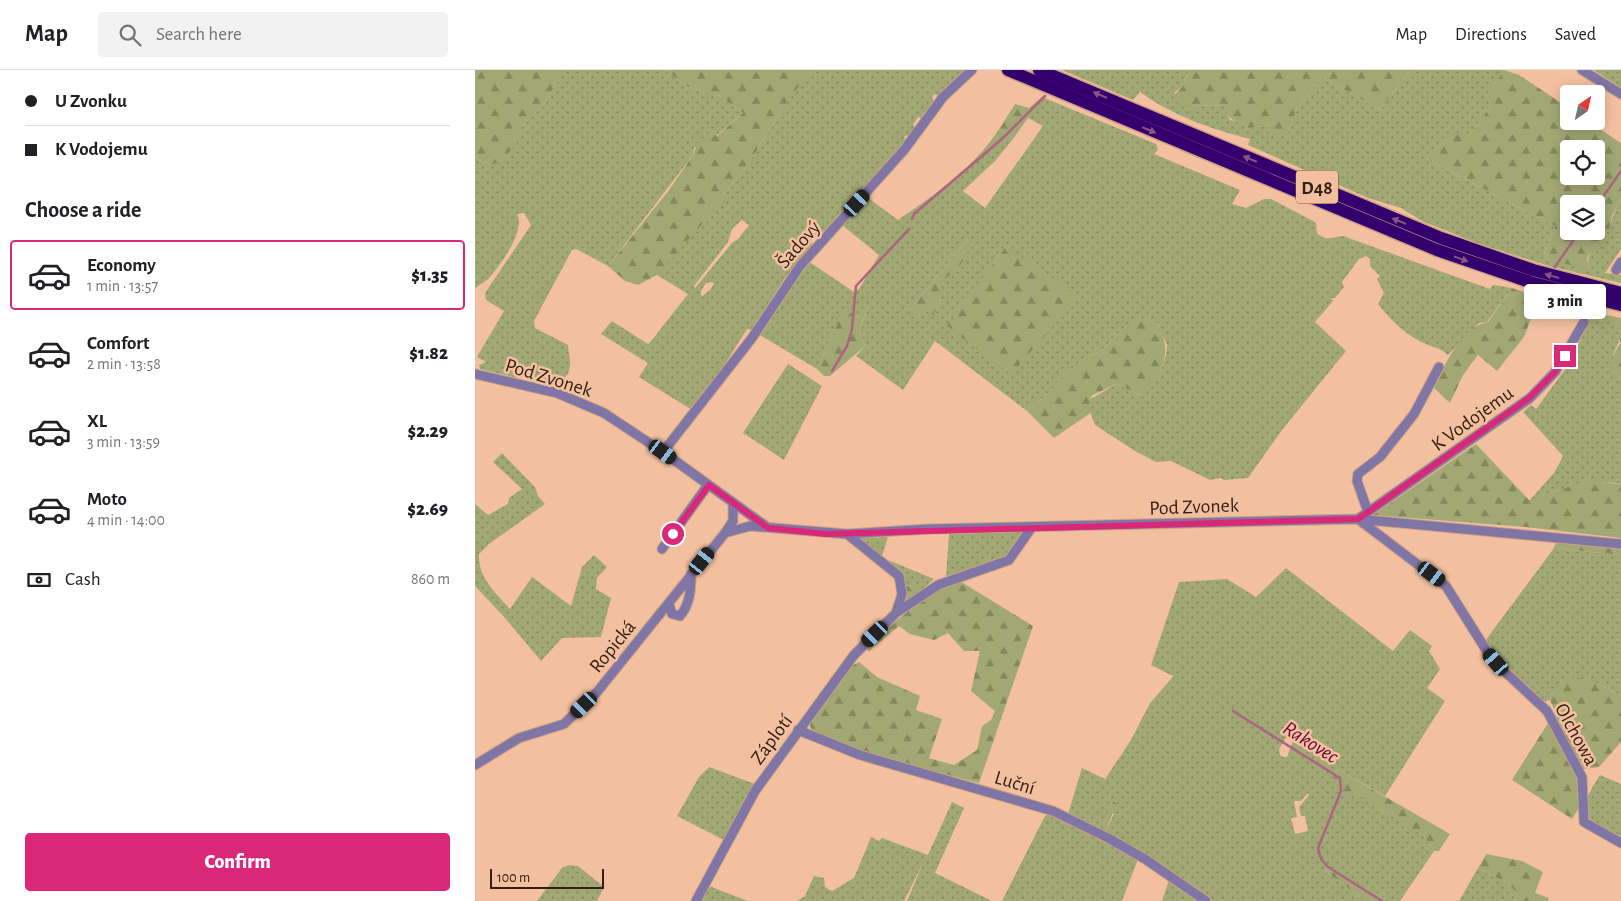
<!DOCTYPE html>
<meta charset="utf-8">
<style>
:root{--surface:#fff;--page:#f2f2f2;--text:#202124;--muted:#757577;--line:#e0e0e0;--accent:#db2777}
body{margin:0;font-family:"Alegreya Sans",sans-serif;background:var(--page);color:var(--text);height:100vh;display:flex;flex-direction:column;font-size:19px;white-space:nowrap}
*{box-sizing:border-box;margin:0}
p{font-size:16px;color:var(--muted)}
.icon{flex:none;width:28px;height:28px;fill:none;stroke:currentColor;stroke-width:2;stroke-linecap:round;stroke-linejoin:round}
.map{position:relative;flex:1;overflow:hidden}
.sheet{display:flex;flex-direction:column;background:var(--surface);width:475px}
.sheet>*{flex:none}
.guide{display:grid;align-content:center;height:110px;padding:0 25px;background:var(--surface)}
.needle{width:32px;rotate:34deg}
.controls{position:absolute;left:1085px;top:15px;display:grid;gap:10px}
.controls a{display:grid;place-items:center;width:45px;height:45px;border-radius:5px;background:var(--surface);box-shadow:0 2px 12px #0003;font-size:25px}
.scale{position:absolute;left:15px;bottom:12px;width:114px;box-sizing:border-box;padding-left:5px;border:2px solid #332014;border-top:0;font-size:14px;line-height:18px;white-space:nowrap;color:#332014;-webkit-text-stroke:4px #f3c09f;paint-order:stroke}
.end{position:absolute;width:22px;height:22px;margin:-11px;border:6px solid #db2777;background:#fff;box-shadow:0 0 0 2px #fff}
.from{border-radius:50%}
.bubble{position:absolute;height:35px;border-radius:5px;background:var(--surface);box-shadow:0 2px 12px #0003;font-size:16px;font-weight:800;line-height:35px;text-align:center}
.car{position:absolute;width:15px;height:30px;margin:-15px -8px;border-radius:6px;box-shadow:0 0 4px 1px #0007;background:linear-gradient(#222 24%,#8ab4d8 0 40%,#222 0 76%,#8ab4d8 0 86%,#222 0)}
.guide b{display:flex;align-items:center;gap:18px;height:48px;font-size:19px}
.guide b+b{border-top:1px solid var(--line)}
.guide i{width:12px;height:12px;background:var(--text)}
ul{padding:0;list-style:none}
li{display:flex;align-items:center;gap:15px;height:70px;margin:0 10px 8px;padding:0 15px;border:2px solid transparent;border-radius:5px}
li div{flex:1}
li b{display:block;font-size:19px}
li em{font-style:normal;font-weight:800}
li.selected{border-color:var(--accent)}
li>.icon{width:45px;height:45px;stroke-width:1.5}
h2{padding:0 25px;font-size:22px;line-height:60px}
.pay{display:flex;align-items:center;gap:12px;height:55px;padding:0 25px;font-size:19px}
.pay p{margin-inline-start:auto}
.action{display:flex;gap:10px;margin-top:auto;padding:10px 25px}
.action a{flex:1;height:58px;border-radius:5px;background:var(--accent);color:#fff;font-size:20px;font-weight:800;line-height:58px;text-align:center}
header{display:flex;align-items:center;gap:30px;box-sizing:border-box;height:70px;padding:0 25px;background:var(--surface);border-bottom:1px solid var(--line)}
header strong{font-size:24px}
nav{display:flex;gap:28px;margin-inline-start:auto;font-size:18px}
.search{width:350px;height:45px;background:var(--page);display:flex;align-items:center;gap:12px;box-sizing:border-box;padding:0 18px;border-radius:5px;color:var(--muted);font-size:19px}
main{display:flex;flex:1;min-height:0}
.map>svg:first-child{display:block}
.grass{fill:url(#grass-dots);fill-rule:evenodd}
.forest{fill:url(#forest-firs);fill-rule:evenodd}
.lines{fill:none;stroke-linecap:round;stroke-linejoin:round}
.stream{stroke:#ac6482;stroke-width:2.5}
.minor-casing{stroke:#cda083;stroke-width:11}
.highway-casing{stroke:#cda083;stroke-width:15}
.minor{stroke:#8076a5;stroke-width:9}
.highway{stroke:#33006e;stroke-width:12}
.oneway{fill:#895684}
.route{stroke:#db2777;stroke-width:6}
.labels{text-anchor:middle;stroke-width:5;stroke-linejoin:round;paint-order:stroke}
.shield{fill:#f3c09f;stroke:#6d503e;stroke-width:1}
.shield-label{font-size:19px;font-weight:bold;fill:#332014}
.street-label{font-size:20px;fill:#332014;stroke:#f3c09f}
.water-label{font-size:21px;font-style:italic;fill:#65093c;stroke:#f3c09f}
</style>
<header>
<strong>Map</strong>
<div class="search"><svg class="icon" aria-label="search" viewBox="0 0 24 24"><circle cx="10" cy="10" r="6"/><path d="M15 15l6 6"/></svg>Search here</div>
<nav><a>Map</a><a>Directions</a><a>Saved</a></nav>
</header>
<main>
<section class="sheet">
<div class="guide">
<b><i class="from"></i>U Zvonku</b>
<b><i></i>K Vodojemu</b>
</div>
<h2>Choose a ride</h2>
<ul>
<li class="selected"><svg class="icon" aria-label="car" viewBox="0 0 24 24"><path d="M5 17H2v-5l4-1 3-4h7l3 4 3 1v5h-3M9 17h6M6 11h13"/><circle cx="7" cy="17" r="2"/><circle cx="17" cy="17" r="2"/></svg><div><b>Economy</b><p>1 min · 13:57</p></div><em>$1.35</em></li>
<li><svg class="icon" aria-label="car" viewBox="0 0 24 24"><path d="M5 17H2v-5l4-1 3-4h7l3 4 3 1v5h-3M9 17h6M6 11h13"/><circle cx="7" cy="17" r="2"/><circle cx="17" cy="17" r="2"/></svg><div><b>Comfort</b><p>2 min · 13:58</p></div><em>$1.82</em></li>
<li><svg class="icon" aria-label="car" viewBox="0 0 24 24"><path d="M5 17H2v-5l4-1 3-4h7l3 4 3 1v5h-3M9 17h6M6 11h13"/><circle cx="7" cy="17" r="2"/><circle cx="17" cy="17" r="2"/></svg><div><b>XL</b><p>3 min · 13:59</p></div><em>$2.29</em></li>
<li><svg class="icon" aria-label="car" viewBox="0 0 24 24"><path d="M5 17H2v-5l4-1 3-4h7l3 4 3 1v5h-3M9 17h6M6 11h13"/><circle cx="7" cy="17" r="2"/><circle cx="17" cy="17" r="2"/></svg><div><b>Moto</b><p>4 min · 14:00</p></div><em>$2.69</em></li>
</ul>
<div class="pay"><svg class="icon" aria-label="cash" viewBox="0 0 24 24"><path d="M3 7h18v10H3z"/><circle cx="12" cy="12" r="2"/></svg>Cash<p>860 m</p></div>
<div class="action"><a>Confirm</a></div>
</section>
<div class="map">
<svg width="1146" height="831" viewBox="0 0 1146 831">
<defs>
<pattern id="grass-dots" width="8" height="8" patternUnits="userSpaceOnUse" patternTransform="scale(1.25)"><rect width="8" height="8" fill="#a2a874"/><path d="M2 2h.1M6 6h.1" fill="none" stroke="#85885e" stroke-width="1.8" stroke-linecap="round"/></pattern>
<pattern id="forest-firs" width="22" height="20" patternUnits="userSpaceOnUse" patternTransform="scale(1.25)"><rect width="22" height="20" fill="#a2a874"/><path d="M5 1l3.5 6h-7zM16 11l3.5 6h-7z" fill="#85885e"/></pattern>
</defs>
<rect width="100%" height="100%" fill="#f3c09f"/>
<path class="grass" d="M90 0H190L213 17 245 26 268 43 241 66 219 78 218 85 133 196 101 179 97 180 59 251 60 258 93 275C93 282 96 289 95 295 93 323 58 308 42 303V308L5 299 4 295 11 292 2 287 29 241 11 230 10 223 56 155 49 143 42 144C51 160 26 194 15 207 11 212 4 214 0 219V86L5 91 17 95 28 90 47 56 66 38Z
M335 0H491L464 26 459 24 457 28 460 32 448 49 443 47 438 55 442 58 435 68 431 65 429 68 432 72 356 156 335 171 339 176 310 208 277 260 272 259 237 315 217 340 164 307 173 293 126 264 137 251 173 274 177 270 213 224 182 205 183 203 246 133 249 124 274 93 306 40ZM267 150 274 155 263 169 257 173 220 218 219 216 253 172 257 159ZM237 212 239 214 235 220 226 227V221L231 213Z
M587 0H714L708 16 699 23 713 40 724 35 750 36 755 50 765 52 773 58 796 55 799 59 812 64 822 38 847 7 905 40 936 0H1029L1011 26 1016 36 992 68 952 89 1080 156 1068 188 1115 199C1107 178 1128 174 1134 158 1138 148 1140 138 1146 128V179L1130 203 1146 205V213L1074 196 1002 173 947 151 926 138 893 128 773 75 775 69C736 59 698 46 665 22L658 30Z
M1119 0H1146V18Z
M567 27 681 74 683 80 679 84 765 120 757 134 771 138 789 129H796L838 151 841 153 842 163C851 172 858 167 868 166L1015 219 1018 215 1037 218 1012 252 1004 253 973 285C964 277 963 279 953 275 933 267 916 251 903 234L909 223 902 209 905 206 895 196V189L891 186 884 189 867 212 869 217 860 228H856L858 231 840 252 871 281 807 360 773 408 749 410 746 408 735 410 696 391 681 392 660 381 620 355 614 339V330L641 314 666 325 686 300 691 285 692 275 683 253 673 251 651 256 627 280 610 288 589 305 576 321 552 341 460 271 428 320 381 286 390 276 384 261 393 237 390 235 385 248 369 240 342 299 283 264 333 191 379 222 384 219 404 185 367 155 392 127 423 150C461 124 499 98 525 58L538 69 520 91 488 121 510 138 568 56 553 48 554 38ZM493 169C491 176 491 188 486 193 476 206 461 209 466 231L458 244 451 241 433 242ZM530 177 603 227 473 256Z
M1115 249 1137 252 1144 258 1146 266 1138 285 1139 300 1135 317 1146 306V414C1122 408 1077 421 1054 431L1079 403 1088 386 1048 342 1056 335 1061 339 1094 294Z
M313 294 347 316 309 390 268 363Z
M27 383 60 417 63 426 70 434 14 474 4 484C3 508 20 522 35 539L57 507 96 536 107 497 119 485 132 497 122 508 121 519 136 528 126 567 87 568 66 591 30 548 0 516V434L13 445 33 434 34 428 47 419 18 392Z
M546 462 548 464 533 486 471 507 474 464Z
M413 467 407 486 381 468Z
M1079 478 1146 485V626L1122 613 1080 621 1075 630 1069 632 1045 610 1010 571Z
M413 490 459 509 440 526V517L430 516 426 504Z
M811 498 918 581 935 560 957 576 954 581 965 599 952 618 970 631 910 726 862 699 857 710 948 765 959 781 925 831H914L853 799 850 801 891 831H737L668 784 630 762 639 744 637 743 642 732 638 731 627 761 593 744 607 698 630 709 656 670 675 633 697 608 698 606 676 595 704 512 752 509 781 527ZM815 667 818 671 812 687H808L805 685 804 679 811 668ZM833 723 834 725 824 737 826 746H830L833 761 820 764 816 748 822 747 819 731H826Z
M234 697 280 714 249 770 202 746 224 707Z
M1125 705 1146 714V771C1111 748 1098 746 1125 705Z
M477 732 489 738 460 803 517 831H432L448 793 429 831H322L330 826 339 806 349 808 350 817 357 821 379 808 396 767 404 771 407 768 453 785Z
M574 744 663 789 647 831H527L570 746Z
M94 795 103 796 129 817 122 831H62L87 798Z
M1003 798 1034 814 1042 823 1040 831H984Z
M694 810 726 831H687Z
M234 816 273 831H226Z"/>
<path class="forest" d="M0 0H90L66 38 47 56 44 64 45 68 28 90 17 95 5 91 0 86Z
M190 0H336L306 40 274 93 249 124 246 133 182 205 163 215 150 211 133 196 194 120 218 85 223 71 237 63 242 66 268 43 245 26 213 17Z
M714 0H936L905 40 847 7 822 38 812 64 803 65 796 55 773 58C759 48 755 54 750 36L724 35 713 40 703 33 698 26 708 16Z
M1029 0 1044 5 1094 38V51H1113L1146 73V128L1137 146 1134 160 1114 184 1112 189 1115 200 1068 188 1080 156 952 89 977 60 992 68 1016 36 1011 26ZM1094 79H1121V106H1094ZM1094 134H1121V161H1094Z
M540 34 554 38 553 48 538 69 525 58Z
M493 169 497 173C494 178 492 185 488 191 479 205 461 208 466 231L458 245 451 241 445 247 440 248 433 242Z
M531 176 604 227 536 304 472 256Z
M1037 218 1064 227 1049 267 1022 301 1003 285 988 305 975 333 959 318C968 297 987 256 1013 252Z
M390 235 393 236 384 261 390 276 355 306H349L342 299 369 239 384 248Z
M1117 242 1146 248V306L1135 318C1137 307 1136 297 1138 287 1139 282 1143 278 1145 273 1146 254 1130 250 1115 249Z
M666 248 673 251 679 248C699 274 691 305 666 325L641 314 618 325 614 330 617 342 579 368 552 341 576 321 589 305 610 288 627 280 651 256Z
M1001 374 1054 430 1112 411 1146 414V468L1050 457 898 445Z
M1090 471 1146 475V485L1079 478 1081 472Z
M479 512 488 513 558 556 504 713 403 687 337 661 335 656 336 649 376 596 384 592 402 607 445 626 441 640 467 649 454 688 479 695 502 680 507 656 516 650 520 641 496 621 505 581H489L473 563 459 570 435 564 424 556 394 581 391 578C418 552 445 529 479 512Z
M430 516 440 517V526L430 533Z
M1100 607 1122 613 1146 626V672L1124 697 1109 699 1103 707 1104 738 1097 749 1037 710 1080 642 1075 630C1081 619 1086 609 1100 607Z
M862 699 975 764 964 781H959L948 765 877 723 871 724 857 711Z
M638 731 642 733 630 762 627 761Z
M1011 784 1047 791 1068 802 1060 823 1074 828 1073 831H1040L1042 823 1034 814 1003 798Z
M853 799 914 831H891L850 801Z"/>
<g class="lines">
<path class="stream" d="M1121 137 1146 101
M437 149 439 144 528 68 570 26
M1077 201 1105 161
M357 301 372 276 377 259 381 216 434 159
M758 641 865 708 866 721 843 778 846 789 853 797 907 831"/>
<defs>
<path id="minor" d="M1107 0 1146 24
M1141 200 1146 192
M1109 252 1080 302 1055 328 883 449 971 516 1013 583 1029 601 1072 641 1107 707 1109 752 1146 773
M0 304 82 323 129 343 188 382 292 457
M188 382 277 268 325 196 429 80 468 27 497 0
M893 442 882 411 883 404 905 387 939 344 964 297
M250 463 275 456 372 464 453 459 883 449 1146 474
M372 464 424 506 427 524 421 543
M187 479 233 415
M194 534 197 544 205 546C215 534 216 520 216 504
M323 660 385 685 578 741 633 768 670 789 731 831
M0 695 44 668 89 654 122 622 250 463 258 451V433
M221 831 280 721 379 585 421 543 463 515 534 490 557 457"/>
<path id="highway" d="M533 0 962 180 1055 212 1146 235
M564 0 966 168 1058 200 1146 223"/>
</defs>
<use href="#minor" class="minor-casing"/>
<use href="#highway" class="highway-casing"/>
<use href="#minor" class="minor"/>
<use href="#highway" class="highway"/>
</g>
<defs><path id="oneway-solid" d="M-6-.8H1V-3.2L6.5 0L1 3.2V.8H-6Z" transform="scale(1.25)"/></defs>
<g class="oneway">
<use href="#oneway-solid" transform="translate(625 25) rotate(-157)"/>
<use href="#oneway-solid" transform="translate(674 60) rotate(23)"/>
<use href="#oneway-solid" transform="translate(775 89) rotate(-157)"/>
<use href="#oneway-solid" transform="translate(924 151) rotate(-158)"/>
<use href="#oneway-solid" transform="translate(986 189) rotate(20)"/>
<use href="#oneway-solid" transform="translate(1077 206) rotate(-164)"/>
</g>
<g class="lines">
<path class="route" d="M198 464 234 415 293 458 351 464 883 449 1054 328 1080 302 1090 286"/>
</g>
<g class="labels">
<rect class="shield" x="821" y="100.5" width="42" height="33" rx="4"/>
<g class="shield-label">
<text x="842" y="124">D48</text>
</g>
<g class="street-label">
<text transform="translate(323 174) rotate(-49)" y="7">Šadový</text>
<text transform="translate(74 307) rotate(17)" y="7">Pod Zvonek</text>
<text transform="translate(997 348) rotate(-36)" y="7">K Vodojemu</text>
<text transform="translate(719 436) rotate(-2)" y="7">Pod Zvonek</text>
<text transform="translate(137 576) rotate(-51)" y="7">Ropická</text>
<text transform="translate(1102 664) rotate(61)" y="7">Olchowa</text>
<text transform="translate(296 669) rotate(-54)" y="7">Záplotí</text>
<text transform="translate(540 712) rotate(17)" y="7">Luční</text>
</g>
<g class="water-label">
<text transform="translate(836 672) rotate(32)" y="7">Rakovec</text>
</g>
</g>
</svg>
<div class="controls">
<a><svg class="needle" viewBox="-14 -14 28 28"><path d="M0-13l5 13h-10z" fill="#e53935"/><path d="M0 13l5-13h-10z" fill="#757577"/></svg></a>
<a><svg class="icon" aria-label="locate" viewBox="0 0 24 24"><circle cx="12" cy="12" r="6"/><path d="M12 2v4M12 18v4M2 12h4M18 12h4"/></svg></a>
<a><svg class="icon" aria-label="layers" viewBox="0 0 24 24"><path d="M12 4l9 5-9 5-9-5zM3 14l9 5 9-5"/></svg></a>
</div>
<div class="scale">100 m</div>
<i class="end from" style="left:198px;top:464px"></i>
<i class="end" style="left:1090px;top:286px"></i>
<div class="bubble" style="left:1049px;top:214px;width:82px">3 min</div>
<i class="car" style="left:382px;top:133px;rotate:42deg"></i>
<i class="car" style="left:188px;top:382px;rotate:126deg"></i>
<i class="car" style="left:227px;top:491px;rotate:39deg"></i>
<i class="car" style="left:957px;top:504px;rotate:127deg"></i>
<i class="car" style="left:400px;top:564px;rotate:226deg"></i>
<i class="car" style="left:1021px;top:592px;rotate:319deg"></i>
<i class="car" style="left:109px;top:635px;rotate:226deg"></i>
</div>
</main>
